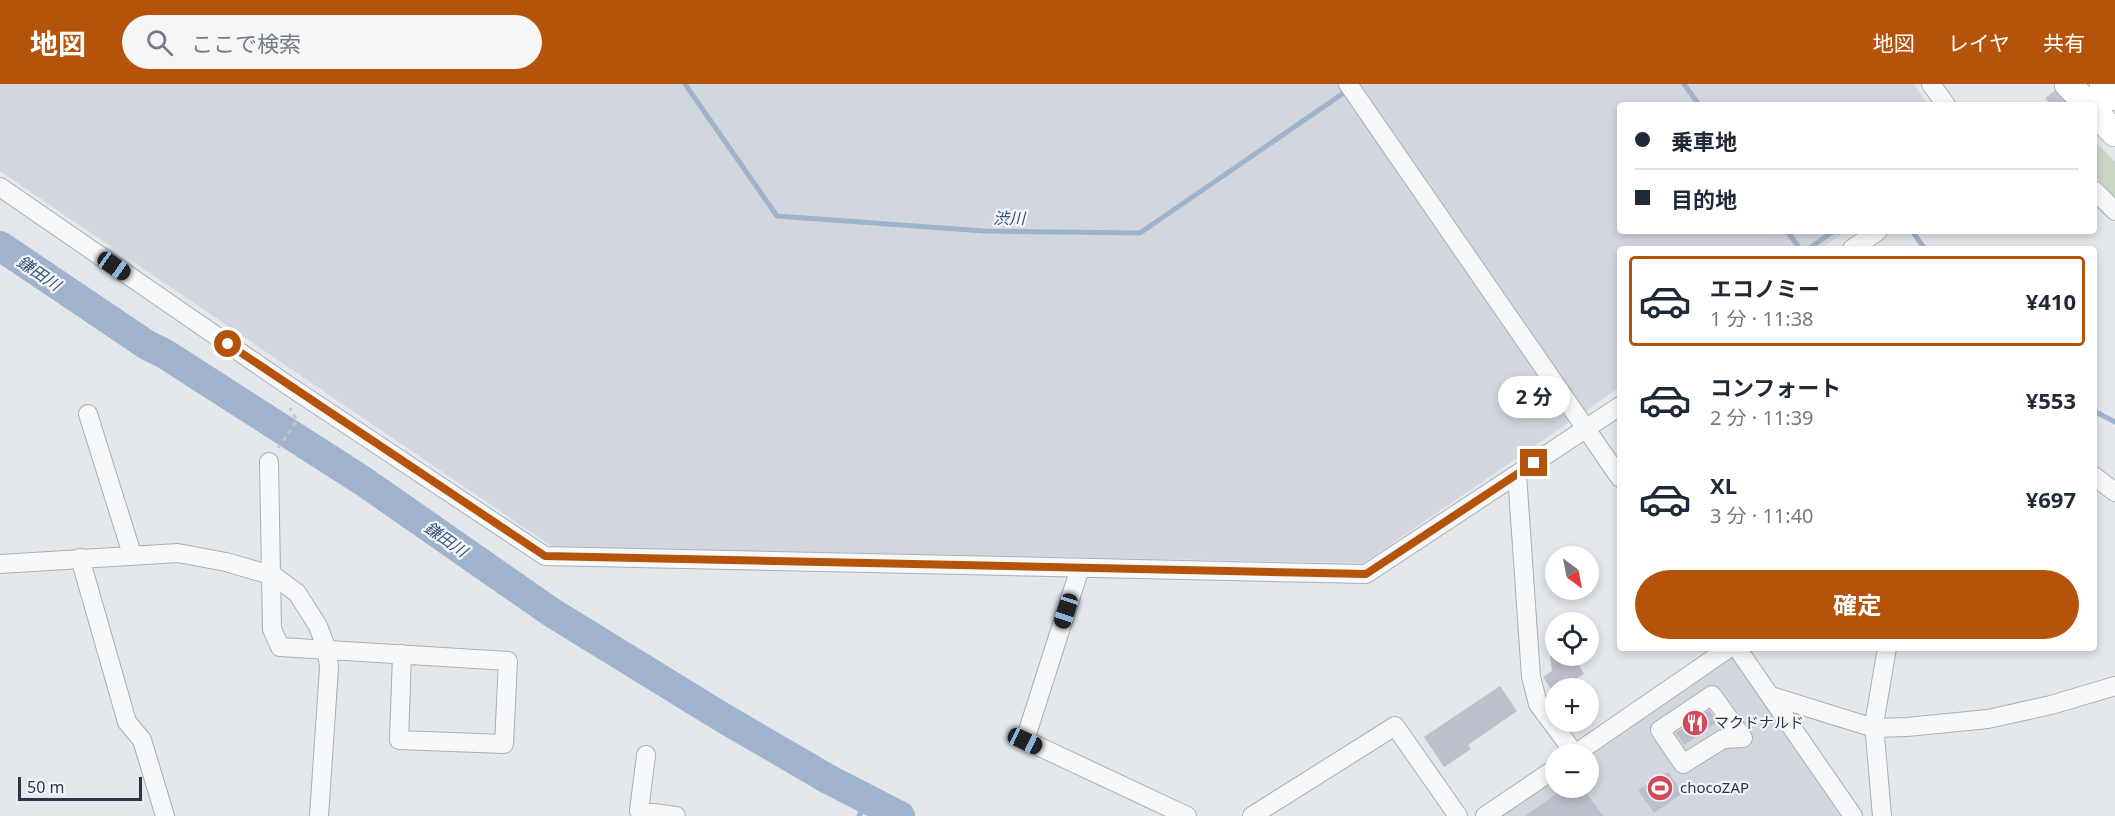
<!DOCTYPE html>
<html lang="ja">
<meta charset="utf-8">
<style>
:root{--surface:#fff;--page:#f6f6f7;--text:#1f2937;--muted:#747a83;--line:#e0e1e3;--accent:#b45309}
body{margin:0;font-family:"Noto Sans","Noto Sans JP",sans-serif;background:var(--page);color:var(--text);height:100vh;display:flex;flex-direction:column;font-size:22px;white-space:nowrap}
*{box-sizing:border-box;margin:0}
p{font-size:20px;color:var(--muted)}
.icon{flex:none;width:33px;height:33px;fill:none;stroke:currentColor;stroke-width:2;stroke-linecap:round;stroke-linejoin:round}
.map{position:relative;flex:1;overflow:hidden}
.drawer{position:absolute;left:1617px;top:162px;width:480px;height:405px;display:flex;flex-direction:column;background:var(--surface);border-radius:6px;box-shadow:0 3px 9px #0003}
.drawer>*{flex:none}
.banner{position:absolute;left:1617px;top:18px;width:480px;height:132px;border-radius:6px;box-shadow:0 3px 9px #0003;display:grid;align-content:center;height:132px;padding:0 18px;background:var(--surface)}
.needle{width:39px;rotate:148deg}
.buttons{position:absolute;left:1545px;top:462px;display:grid;gap:12px}
.buttons a{display:grid;place-items:center;width:54px;height:54px;border-radius:50%;background:var(--surface);box-shadow:0 3px 9px #0003;font-size:30px}
.scale{position:absolute;left:18px;bottom:15px;width:124px;box-sizing:border-box;padding-left:6px;border:3px solid #2b3445;border-top:0;font-size:16px;line-height:21px;white-space:nowrap;color:#2b3445;-webkit-text-stroke:4px #f4f6f9;paint-order:stroke}
.end{position:absolute;width:27px;height:27px;margin:-14px;border:8px solid #b45309;background:#fff;box-shadow:0 0 0 3px #fff}
.from{border-radius:50%}
.bubble{position:absolute;height:42px;border-radius:21px;background:var(--surface);box-shadow:0 3px 9px #0003;font-size:20px;font-weight:700;line-height:42px;text-align:center}
.car{position:absolute;width:18px;height:36px;margin:-18px -9px;border-radius:8px;box-shadow:0 0 4px 2px #0007;background:linear-gradient(#222 24%,#8ab4d8 0 40%,#222 0 76%,#8ab4d8 0 86%,#222 0)}
.banner b{display:flex;align-items:center;gap:21px;height:57px;font-size:22px}
.banner b+b{border-top:2px solid var(--line)}
.banner i{width:15px;height:15px;background:var(--text)}
ul{padding:10px 0 0;list-style:none}
li{display:flex;align-items:center;gap:18px;height:90px;margin:0 12px 9px;padding:0 6px;border:3px solid transparent;border-radius:6px}
li div{flex:1}
li b{display:block;font-size:22px}
li em{font-style:normal;font-weight:700}
li.on{border-color:var(--accent)}
li>.icon{width:54px;height:54px;stroke-width:1.5}
.button{display:flex;gap:12px;margin-top:auto;padding:12px 18px}
.button a{flex:1;height:69px;border-radius:36px;background:var(--accent);color:#fff;font-size:24px;font-weight:700;line-height:69px;text-align:center}
header{display:flex;align-items:center;gap:36px;box-sizing:border-box;height:84px;padding:0 30px;background:var(--accent);color:#fff}
header strong{font-size:28px}
nav{display:flex;gap:33px;margin-inline-start:auto;font-size:21px}
.search{width:420px;height:54px;background:var(--page);display:flex;align-items:center;gap:15px;box-sizing:border-box;padding:0 21px;border-radius:33px;color:var(--muted);font-size:22px}
.map>svg:first-child{display:block}
.built{fill:#d2d6de}
.green{fill:#c9d6c5}
.lines{fill:none;stroke-linecap:round;stroke-linejoin:round}
.stream{stroke:#9fb4cc;stroke-width:5}
.river{stroke:#9fb4cc;stroke-width:30}
.building{fill:#bbc0ca}
.minor-tunnel{stroke:#bfc3cb;stroke-width:18;stroke-dasharray:18 9;stroke-linecap:butt}
.minor-casing{stroke:#a9aeb7;stroke-width:20}
.highway-casing{stroke:#8b94a3;stroke-width:28}
.path{stroke:#c2c5cb;stroke-width:3;stroke-dasharray:4.5 4.5;stroke-linecap:butt}
.minor{stroke:#f7f8fa;stroke-width:18}
.highway{stroke:#fff;stroke-width:27}
.route{stroke:#b45309;stroke-width:8}
.labels{text-anchor:middle;stroke-width:4.5;stroke-linejoin:round;paint-order:stroke}
.poi-label{font-size:15px;fill:#2b3445;stroke:#f4f6f9;text-anchor:start}
.water-label{font-size:16px;font-style:italic;fill:#34527a;stroke:#f4f6f9}
</style>
<header>
<strong>地図</strong>
<div class="search"><svg class="icon" aria-label="search" viewBox="0 0 24 24"><circle cx="10" cy="10" r="6"/><path d="M15 15l6 6"/></svg>ここで検索</div>
<nav><a>地図</a><a>レイヤ</a><a>共有</a></nav>
</header>
<div class="map">
<svg width="2115" height="732" viewBox="0 0 2115 732">
<rect width="100%" height="100%" fill="#e4e7ec"/>
<path class="built" d="M0 0H1914L1928 21H1620V147H1846L1820 165H1620V303L1364 479 553 463 0 87Z
M1729 564 1853 732H1485L1555 684 1556 704H1588V670Z"/>
<path class="green" d="M2094 56 2115 78V113L2094 91Z"/>
<g class="lines">
<path class="stream" d="M685 0 777 132 984 147 1140 149 1348 6
M1684 0 1699 21
M1787 147 1800 165
M1912 147 1925 165
M1808 165 1834 147
M2094 327 2115 338
M859 732 867 716"/>
<path class="river" d="M0 162 147 261 165 270 363 397 551 528 720 632 828 695 900 732"/>
</g>
<path class="building" d="M1550 572 1576 576 1584 590 1562 604H1556L1554 610 1543 593 1552 587Z
M1500 602 1517 627 1468 661 1471 665 1444 683 1424 653Z
M1709 626 1718 638 1684 661 1676 649Z
M1668 688 1683 709 1654 729 1638 706Z
M1565 704H1583L1603 732H1525Z"/>
<g class="lines">
<path class="minor-tunnel" d="M2051 21 2077 0"/>
<defs>
<path id="minor" d="M1348 0 1620 394
M1931 0 1946 21
M0 103 286 300 545 472 1366 490 1620 322
M2094 106 2115 127
M1852 165 1878 147
M88 330 132 470
M269 378 272 545 280 563 508 577 504 660 399 656 402 570
M1517 390 1531 593 1538 620 1575 670
M2094 392 2115 408
M80 474 127 638 142 656 165 732
M0 480 178 469 226 478 274 492 297 509 318 542 327 566 329 584 319 732
M1080 484 1025 656 1187 732
M1737 564 1853 732
M1712 611 1743 654 1723 655 1683 680 1660 646Z
M1771 612 1874 644 1907 643 1988 635 2051 621 2115 602
M1575 670 1729 564
M646 671 639 727 676 732
M1252 732 1395 642 1458 732
M1485 732 1556 684
M1882 732 1874 640 1887 564"/>
<path id="highway" d="M2068 0 2088 21
M2103 0 2115 13
M2094 28 2115 49"/>
</defs>
<use href="#minor" class="minor-casing"/>
<use href="#highway" class="highway-casing"/>
<path class="path" d="M278 364 297 337 290 324"/>
<use href="#minor" class="minor"/>
<use href="#highway" class="highway"/>
</g>
<g class="lines">
<path class="route" d="M228 260 545 472 1366 490 1534 379"/>
</g>
<defs>
<symbol id="restaurant-disc" viewBox="-11 -11 22 22"><circle r="9.5" fill="#d1495b" stroke="#f4f6f9"/><path d="M-5-6h1v4h1v-4h1v4h1v-4h1v5L-1.5 .5V6h-2V.5L-5-1ZM5-6V6H3V1.5H1.5Q1.5-4 5-6Z" fill="#fff"/></symbol>
<symbol id="stadium-disc" viewBox="-11 -11 22 22"><circle r="9.5" fill="#d1495b" stroke="#f4f6f9"/><path d="M0-5a6.5 5 0 1 0 0 10a6.5 5 0 1 0 0-10ZM-3.5-1.8h7v3.6h-7Z" fill="#fff"/></symbol>
</defs>
<g fill-rule="evenodd">
<use href="#restaurant-disc" x="1680" y="624" width="30" height="30"/>
<use href="#stadium-disc" x="1645" y="689" width="30" height="30"/>
</g>
<g class="labels">
<g class="poi-label">
<text x="1714" y="644">マクドナルド</text>
<text x="1680" y="709">chocoZAP</text>
</g>
<g class="water-label">
<text x="1009" y="140">渋川</text>
<text transform="translate(39 189) rotate(34)" y="6">鎌田川</text>
<text transform="translate(446 455) rotate(35)" y="6">鎌田川</text>
</g>
</g>
</svg>
<div class="buttons">
<a><svg class="needle" viewBox="-14 -14 28 28"><path d="M0-13l5 13h-10z" fill="#e53935"/><path d="M0 13l5-13h-10z" fill="#747a83"/></svg></a>
<a><svg class="icon" aria-label="locate" viewBox="0 0 24 24"><circle cx="12" cy="12" r="6"/><path d="M12 2v4M12 18v4M2 12h4M18 12h4"/></svg></a>
<a>+</a>
<a>−</a>
</div>
<div class="scale">50 m</div>
<i class="end from" style="left:228px;top:260px"></i>
<i class="end" style="left:1534px;top:379px"></i>
<div class="bubble" style="left:1498px;top:292px;width:72px">2 分</div>
<i class="car" style="left:114px;top:182px;rotate:125deg"></i>
<i class="car" style="left:1066px;top:527px;rotate:198deg"></i>
<i class="car" style="left:1025px;top:657px;rotate:115deg"></i>
<div class="banner">
<b><i class="from"></i>乗車地</b>
<b><i></i>目的地</b>
</div>
<section class="drawer">
<ul>
<li class="on"><svg class="icon" aria-label="car" viewBox="0 0 24 24"><path d="M5 17H2v-5l4-1 3-4h7l3 4 3 1v5h-3M9 17h6M6 11h13"/><circle cx="7" cy="17" r="2"/><circle cx="17" cy="17" r="2"/></svg><div><b>エコノミー</b><p>1 分 · 11:38</p></div><em>¥410</em></li>
<li><svg class="icon" aria-label="car" viewBox="0 0 24 24"><path d="M5 17H2v-5l4-1 3-4h7l3 4 3 1v5h-3M9 17h6M6 11h13"/><circle cx="7" cy="17" r="2"/><circle cx="17" cy="17" r="2"/></svg><div><b>コンフォート</b><p>2 分 · 11:39</p></div><em>¥553</em></li>
<li><svg class="icon" aria-label="car" viewBox="0 0 24 24"><path d="M5 17H2v-5l4-1 3-4h7l3 4 3 1v5h-3M9 17h6M6 11h13"/><circle cx="7" cy="17" r="2"/><circle cx="17" cy="17" r="2"/></svg><div><b>XL</b><p>3 分 · 11:40</p></div><em>¥697</em></li>
</ul>
<div class="button"><a>確定</a></div>
</section>
</div>
